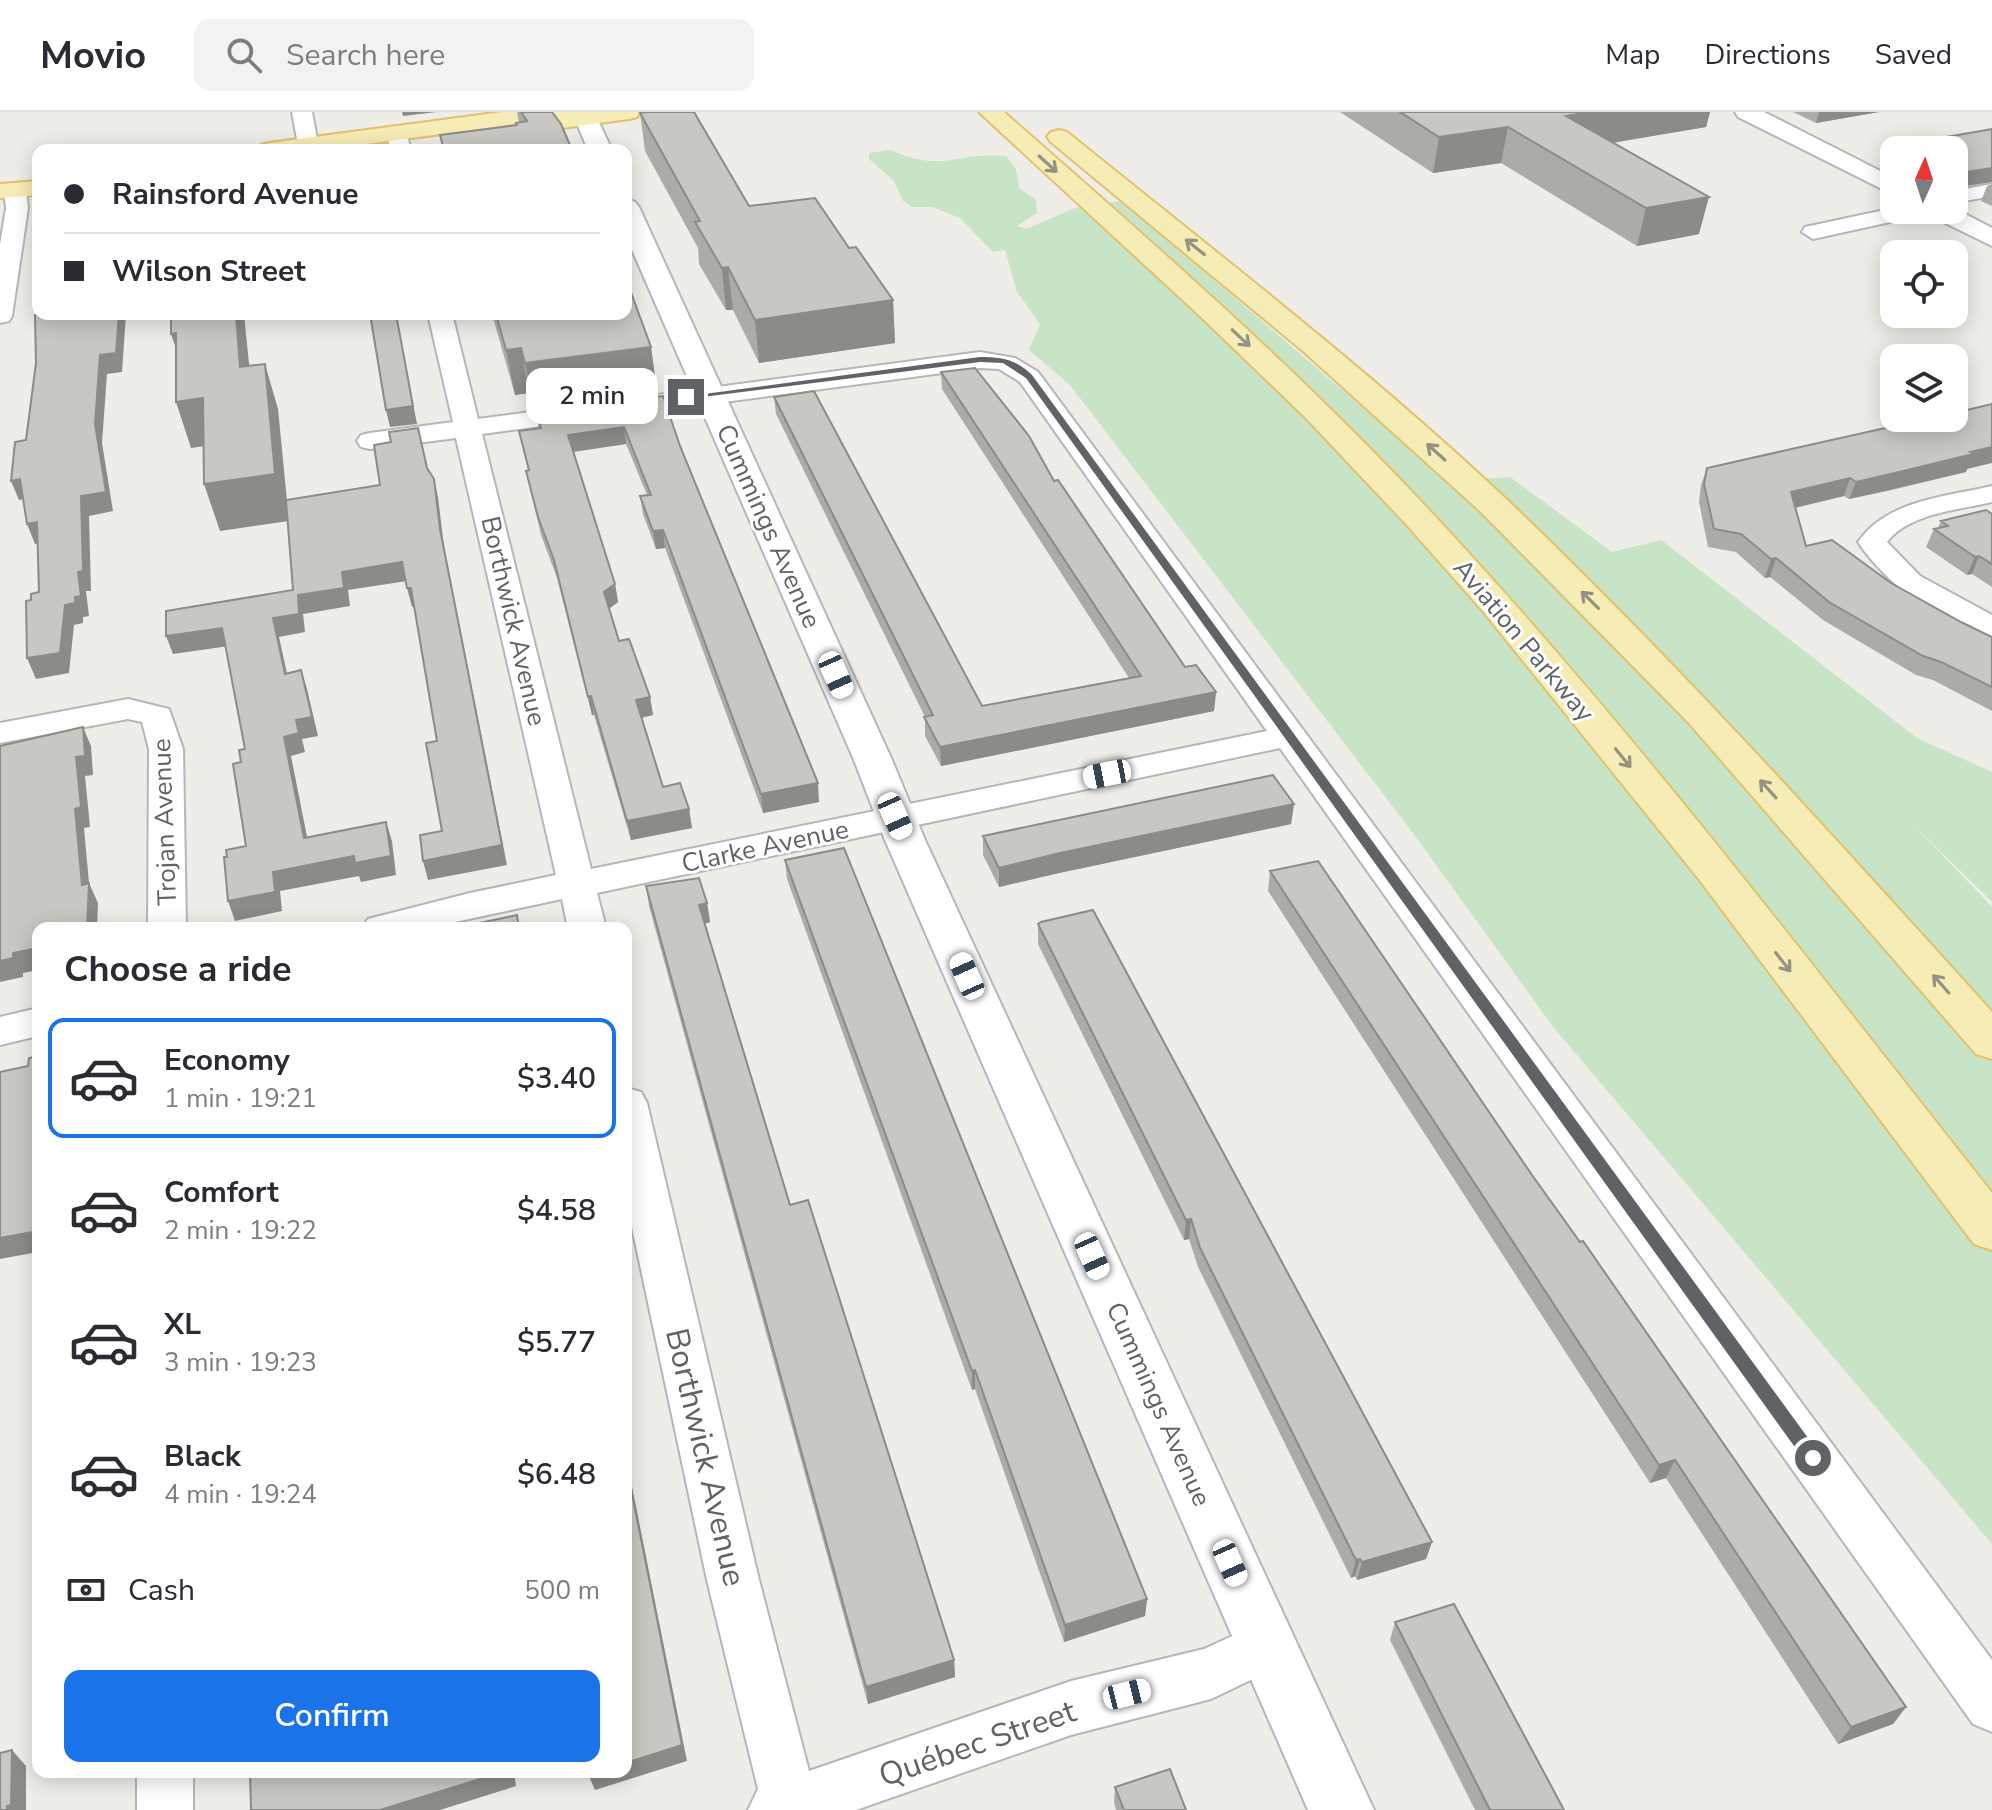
<!DOCTYPE html>
<meta charset="utf-8">
<style>
:root{--surface:#fff;--page:#f2f2f3;--text:#2b2b33;--muted:#7c7c81;--line:#e1e1e2;--accent:#1a73e8}
body{margin:0;font-family:"Nunito Sans",sans-serif;background:var(--page);color:var(--text);height:100vh;display:flex;flex-direction:column;font-size:30px;white-space:nowrap}
*{box-sizing:border-box;margin:0}
p{font-size:26px;color:var(--muted)}
.icon{flex:none;width:44px;height:44px;fill:none;stroke:currentColor;stroke-width:2;stroke-linecap:round;stroke-linejoin:round}
.map{position:relative;flex:1;overflow:hidden}
.details{position:absolute;left:32px;top:810px;width:600px;height:856px;display:flex;flex-direction:column;background:var(--surface);border-radius:16px;box-shadow:0 4px 20px #0003}
.details>*{flex:none}
.top-card{position:absolute;left:32px;top:32px;width:600px;height:176px;border-radius:16px;box-shadow:0 4px 20px #0003;display:grid;align-content:center;height:176px;padding:0 32px;background:var(--surface)}
.needle{width:52px;rotate:3deg}
.tools{position:absolute;left:1880px;top:24px;display:grid;gap:16px}
.tools a{display:grid;place-items:center;width:88px;height:88px;border-radius:16px;background:var(--surface);box-shadow:0 4px 20px #0003;font-size:40px}
.end{position:absolute;width:36px;height:36px;margin:-18px;border:10px solid #5f6266;background:#fff;box-shadow:0 0 0 4px #fff}
.from{border-radius:50%}
.bubble{position:absolute;height:56px;border-radius:16px;background:var(--surface);box-shadow:0 4px 20px #0003;font-size:26px;font-weight:600;line-height:56px;text-align:center}
.car{position:absolute;width:24px;height:48px;margin:-24px -12px;border-radius:10px;box-shadow:0 0 6px 2px #0007;background:linear-gradient(#fff 24%,#345 0 40%,#fff 0 76%,#345 0 86%,#fff 0)}
.top-card b{display:flex;align-items:center;gap:28px;height:76px;font-size:30px}
.top-card b+b{border-top:2px solid var(--line)}
.top-card i{width:20px;height:20px;background:var(--text)}
ul{padding:0;list-style:none}
li{display:flex;align-items:center;gap:24px;height:120px;margin:0 16px 12px;padding:0 16px;border:4px solid transparent;border-radius:16px}
li div{flex:1}
li b{display:block;font-size:30px}
li em{font-style:normal;font-weight:600}
li.active{border-color:var(--accent)}
li>.icon{width:72px;height:72px;stroke-width:1.5}
h2{padding:0 32px;font-size:36px;line-height:96px}
.pay{display:flex;align-items:center;gap:20px;height:88px;padding:0 32px;font-size:30px}
.pay p{margin-inline-start:auto}
.button{display:flex;gap:16px;margin-top:auto;padding:16px 32px}
.button a{flex:1;height:92px;border-radius:16px;background:var(--accent);color:#fff;font-size:32px;font-weight:600;line-height:92px;text-align:center}
header{display:flex;align-items:center;gap:48px;box-sizing:border-box;height:112px;padding:0 40px;background:var(--surface);border-bottom:2px solid var(--line)}
header strong{font-size:38px}
nav{display:flex;gap:44px;margin-inline-start:auto;font-size:28px}
.search{width:560px;height:72px;background:var(--page);display:flex;align-items:center;gap:20px;box-sizing:border-box;padding:0 28px;border-radius:16px;color:var(--muted);font-size:30px}
.map>svg:first-child{display:block}
.green{fill:#c7e4c7}
.lines{fill:none;stroke-linecap:round;stroke-linejoin:round}
.minor-casing{stroke:#b4b7ba;stroke-width:4}
.tertiary-casing{stroke:#b4b7ba;stroke-width:4}
.primary-casing{stroke:#e2c16d;stroke-width:4}
.minor{fill:#fff;fill-rule:evenodd}
.tertiary{fill:#fff;fill-rule:evenodd}
.primary{fill:#f6ecb5;fill-rule:evenodd}
.wall{fill:#acaba7}
.shaded-wall{fill:#8c8b88}
.building{fill:#c8c7c2;stroke:#8c8b88;stroke-width:2}
.oneway{stroke:#949282}
.route{fill:#5f6266}
.labels{text-anchor:middle;stroke-width:6;stroke-linejoin:round;paint-order:stroke}
.street-label{font-size:26px;fill:#5f6266;stroke:#fff}
.near-street-label{font-size:32px;fill:#5f6266;stroke:#fff}
</style>
<header>
<strong>Movio</strong>
<div class="search"><svg class="icon" aria-label="search" viewBox="0 0 24 24"><circle cx="10" cy="10" r="6"/><path d="M15 15l6 6"/></svg>Search here</div>
<nav><a>Map</a><a>Directions</a><a>Saved</a></nav>
</header>
<div class="map">
<svg width="1992" height="1698" viewBox="0 0 1992 1698">
<rect width="100%" height="100%" fill="#efede8"/>
<path class="green" d="M891 38C943 62 958 39 1006 44L1016 57 1019 76 1036 88 1037 101 1017 114 1026 117 1075 96 1122 89 1448 369 1510 365 1612 440 1661 428 1917 626 1992 660V790L1914 713 1992 795V1432L1554 916 1413 721 1070 273 1029 238 1040 212 1017 180 1005 138 993 140 960 106 932 95H912L903 89 894 69 869 47V41Z"/>
<g class="lines">
<defs>
<path id="minor" d="M292 0H312L319 38H299Z
M396 15 406 21 411 38H391L386 21Z
M1992 72V84L1954 91V79Z
M15 74 26 80 28 96 12 204 9 209 0 211V133L6 96 4 80Z
M1894 96 1925 98 1922 103 1813 127 1802 120 1805 115Z
M428 202H452L478 307 980 240 1015 246 1038 260 1992 1548V1620L1973 1612 1280 636 597 781 606 816H568L562 787 427 816H362L368 807 470 781 556 763 456 326 370 337 361 335 357 329 361 323 370 321 453 310ZM980 256 999 257 1020 270 1267 619 591 757 482 322Z
M1992 374V390C1959 398 1909 401 1887 430L1920 464 1992 503V524C1939 511 1888 474 1858 430 1887 388 1945 385 1992 374Z
M128 587 169 597 183 637 186 816H148L149 637 142 610 128 607 0 631V611Z
M38 896V924L0 933V905Z
M626 976 641 980 647 991 759 1468 809 1659 1071 1569 1204 1537 1267 1508 1286 1515 1293 1533 1286 1551 1211 1587 1071 1623 856 1698H748L758 1677 707 1468 626 1087Z
M137 1660H193V1698H137Z"/>
<path id="tertiary" d="M572 0H594L612 38H588Z
M1735 0H1764L1894 66V83L1738 5Z
M626 87 635 90 639 95 892 648 925 728 1374 1698H1308L885 728 854 648 626 124Z
M1954 96 1992 116V134L1929 103 1925 98Z"/>
<path id="primary" d="M502 0H640L637 5 629 7 525 21 517 19 515 12 322 38H257L261 33 269 31Z
M979 0H1004C1149 128 1297 256 1429 398 1631 614 1809 850 1992 1081V1138L1974 1132 1698 766 1482 498 1406 412 1305 305 1199 203Z
M1059 18 1067 20C1215 140 1367 256 1506 387 1677 550 1834 725 1992 900V947L1976 942 1689 611 1481 400 1303 239 1051 30 1047 25 1051 20Z
M38 69V83L0 86V72Z"/>
</defs>
<use href="#minor" class="minor-casing"/>
<use href="#tertiary" class="tertiary-casing"/>
<use href="#primary" class="primary-casing"/>
<use href="#minor" class="minor"/>
<use href="#tertiary" class="tertiary"/>
<use href="#primary" class="primary"/>
</g>
<path class="wall" d="M517 0H552L572 38H443L440 23 516 13 519 10Z
M1340 0H1710L1706 15 1613 30 1699 122 1637 134 1501 51 1433 61Z
M1793 0H1879L1816 11Z
M640 1 749 94 849 136 893 188 895 231 759 251 733 198H726L699 152 698 136 645 39Z
M1992 17 1954 76V38H1899L1901 33Z
M1992 72V94L1981 89 1987 74Z
M492 202H626L651 235 657 280 534 297 529 281 515 283Z
M941 260 1054 369 1185 555 1216 580 1214 599 941 654 925 624V605L776 302 774 285 982 594 1129 566 942 277Z
M663 284 680 334 819 690 763 701 665 436 656 437 643 402 640 384 647 383 626 332 573 340 615 472 618 490 609 497 619 529 650 585 653 603 642 606 663 675 689 697 692 716 631 728 594 603H592L557 466 541 423 530 376 526 359 528 358 519 319 539 317 536 300Z
M1707 356 1967 357 1966 360 1888 379 1849 387 1844 384 1795 396 1806 434 1891 471 1961 510 1992 525V599L1933 568 1916 563 1823 508 1770 465 1765 466 1736 440 1708 435 1699 390 1701 373Z
M1992 402V475L1972 462 1967 463 1926 435 1934 417 1938 416 1941 409Z
M1294 692 1291 712 1059 761 999 775 983 743V724Z
M785 748 1147 1487 1145 1504 1064 1530 975 1277 972 1278 787 767Z
M1270 759 1532 1063 1906 1595 1893 1612 1838 1632 1666 1366 1650 1371 1268 779Z
M646 774 707 791 710 810 705 812 790 1093 954 1548 955 1565 868 1592 649 794Z
M1038 812 1432 1430 1426 1447 1357 1468 1355 1464 1351 1466 1198 1155 1189 1127 1184 1128 1038 832Z
M1395 1510 1564 1698H1475L1390 1528Z
M1115 1675 1186 1698H1116L1114 1691Z"/>
<path class="shaded-wall" d="M402 0H437L403 4Z
M1590 0H1710L1706 15 1559 40 1566 4Z
M1819 0H1879L1816 11Z
M1508 15 1501 51 1433 61 1439 25Z
M1992 56V70L1954 76 1960 61Z
M1709 85 1699 122 1637 134 1646 96Z
M728 155 733 198H726L722 156Z
M893 188 895 231 759 251 755 208Z
M119 202H126L122 260 107 262 102 331 113 399 89 404 91 479H86L89 504 83 505V511L74 513 69 561 36 567 27 546 65 493 75 485 78 460 81 384 95 312 100 243Z
M236 202H244L254 301 240 255Z
M396 202 417 312 390 315 386 298Z
M176 221 186 266 171 222Z
M651 235 657 280 534 297 525 251Z
M521 236 529 281 515 283 506 238Z
M265 252 278 297 289 409 220 419 204 372Z
M203 286 218 332 191 336 176 290Z
M624 315 626 332 571 340 568 323Z
M1992 335V351L1967 357 1966 360 1849 387 1856 370Z
M1850 366 1844 384 1785 398 1791 380Z
M20 367 28 386 19 388 11 369Z
M434 367 438 385 444 435 507 753 428 768 423 749 502 733 440 417Z
M37 410 45 430 35 432 27 412Z
M663 418 665 436 656 437 653 419Z
M1979 444 1972 462 1967 463 1975 445Z
M1776 446 1770 465 1765 466 1771 447Z
M402 450 407 469 348 478 350 494 303 502 305 520 279 525 291 580 285 562 273 506 298 483 342 460Z
M615 472 618 490 607 498 604 480Z
M407 476H411L416 494 412 495Z
M222 516 229 534 173 542 166 524Z
M301 558 307 577 318 624 302 627 305 640 291 644 311 745 304 726 284 625 296 608Z
M1216 580 1214 599 941 654 940 635Z
M591 584 594 603H592L588 585Z
M650 585 653 603 639 606 636 588Z
M83 615 91 634 93 663 85 664 90 715 84 716 89 771 98 791 97 816H87L75 697 76 645Z
M818 671 819 690 763 701 761 682Z
M1294 692 1291 712 1059 761 999 775V756L1060 741Z
M689 697 692 716 631 728 627 709Z
M386 710 392 729 396 763 361 770 359 764 280 779 282 799 235 809 228 789 273 760Z
M707 791 710 810 702 812 699 793Z
M38 836V858L23 861V865L0 870V849L13 841Z
M1191 1107 1189 1127 1184 1128 1186 1108Z
M38 1119V1140L0 1147V1126Z
M975 1258V1277L972 1278V1259Z
M626 1345 687 1649 595 1678 588 1662 596 1660H626Z
M1675 1348 1666 1366 1650 1371 1659 1353Z
M1432 1430 1426 1447 1357 1468 1362 1450Z
M1360 1447 1355 1464 1351 1466 1356 1448Z
M1147 1487 1145 1504 1064 1530 1065 1513Z
M954 1548 955 1565 868 1592 866 1575Z
M1906 1595 1893 1612 1838 1632 1851 1615Z
M12 1638 26 1654V1698H7Z
M503 1660H514L516 1674 440 1698H380Z"/>
<path class="building" d="M521 0H552L561 12 572 38H444L440 23 517 13 516 11 527 9Z
M646 0H694L749 94 815 86 849 136 856 135 893 188 755 208 728 155 722 156 695 110 700 109 640 1Z
M1400 0H1590L1566 4 1709 85 1646 96 1508 15 1439 25Z
M1992 17V56L1960 61 1954 58V38H1912L1901 33Z
M626 167 651 235 525 251 521 236 506 238 496 202H626Z
M39 202H119L116 241 100 243 95 312 106 380 81 384 83 459 78 460 81 484 75 485V491L65 493 60 541 27 546 26 489 31 488V482L39 480 37 410 27 412 20 367 11 369 15 330 26 328 36 251 35 203Z
M171 202H236L240 255 265 252 275 362 204 372 203 286 176 290V221L171 222Z
M370 202H396L413 294 386 298Z
M975 256 1029 324 1054 369 1058 368 1185 555 1196 553 1216 580 940 635 924 605 933 603 774 285 814 279 982 594 1141 564 941 260Z
M663 284 680 334 818 671 761 682 663 418 653 419 640 384 651 383 624 315 568 323 615 472 604 480 619 529 629 527 650 585 636 588 663 675 680 671 689 697 627 709 591 584 588 585 554 448 538 405 526 359 529 358 519 319 541 316 536 300Z
M1992 292V335L1970 340 1973 342 1895 361 1856 370 1850 366 1791 380 1806 434 1832 428 1891 471 1961 510 1992 525V575L1941 550 1923 544 1829 490 1776 446 1771 447 1741 422 1714 417 1704 372 1707 356 1930 306H1954V301Z
M418 316 427 356 434 367 440 417 502 733 423 749 420 723 442 719 426 631 437 629 411 476H407L402 450 342 460 344 476 298 483 299 502 273 506 285 562 301 558 312 605 296 608 299 621 284 625 304 726 386 710 391 744 355 751 354 744 273 760 275 780 228 789 224 745H227L226 738 246 734 233 652 241 650 239 638 245 637 222 516 166 524V499L293 478 286 388 380 373 374 333 391 330 389 320Z
M1986 398 1992 402V452L1979 444 1975 445 1934 417 1948 414 1941 409Z
M83 615 85 644 76 645 81 695 75 697 82 773 89 771 87 816H38V836L13 841V846L0 849V634Z
M1273 663 1294 692 1060 741 999 756 983 724Z
M844 736 1147 1487 1065 1513 975 1258 972 1259 785 748Z
M1318 749 1532 1063 1580 1130 1583 1129 1906 1595 1851 1615 1675 1348 1659 1353 1270 759Z
M699 766 707 791 699 793 790 1093 808 1088 954 1548 866 1575 646 774Z
M1093 798 1432 1430 1362 1450 1360 1447 1356 1448 1200 1136 1191 1107 1186 1108 1038 812 1041 810Z
M517 803 519 816H456Z
M38 944V1119L0 1126V960L28 954 29 946Z
M626 1351 682 1633 626 1651Z
M1454 1492 1564 1698H1490L1395 1510Z
M12 1638 11 1693 7 1694V1698H0V1641Z
M1170 1657 1186 1698H1124L1115 1675Z
M250 1660H503L380 1698H251Z"/>
<defs><path id="oneway-shaft" d="M-6 0H5M1.5-3L5.5 0L1.5 3" fill="none" stroke-width="1.6" stroke-linecap="round" stroke-linejoin="round" transform="scale(2)"/></defs>
<g class="oneway">
<use href="#oneway-shaft" transform="translate(1048 52) rotate(42)"/>
<use href="#oneway-shaft" transform="translate(1195 135) rotate(-141)"/>
<use href="#oneway-shaft" transform="translate(1241 226) rotate(43)"/>
<use href="#oneway-shaft" transform="translate(1436 340) rotate(-138)"/>
<use href="#oneway-shaft" transform="translate(1590 488) rotate(-135)"/>
<use href="#oneway-shaft" transform="translate(1623 646) rotate(51)"/>
<use href="#oneway-shaft" transform="translate(1768 677) rotate(-132)"/>
<use href="#oneway-shaft" transform="translate(1783 850) rotate(52)"/>
<use href="#oneway-shaft" transform="translate(1941 872) rotate(-131)"/>
</g>
<path class="route" d="M980 245C1002 245 1015 247 1032 263L1819 1341 1821 1346 1819 1352H1807L1026 266 1003 251 980 250 686 287 682 285Z"/>
<g class="labels">
<g class="street-label">
<text transform="translate(769 414) rotate(66)" y="9">Cummings Avenue</text>
<text transform="translate(514 509) rotate(77)" y="9">Borthwick Avenue</text>
<text transform="translate(1524 528) rotate(50)" y="9">Aviation Parkway</text>
<text transform="translate(164 710) rotate(-92)" y="9">Trojan Avenue</text>
<text transform="translate(765 734) rotate(-12)" y="9">Clarke Avenue</text>
<text transform="translate(1159 1292) rotate(66)" y="9">Cummings Avenue</text>
</g>
<g class="near-street-label">
<text transform="translate(706 1345) rotate(77)" y="11">Borthwick Avenue</text>
<text transform="translate(977 1631) rotate(-19)" y="11">Québec Street</text>
</g>
</g>
</svg>
<div class="tools">
<a><svg class="needle" viewBox="-14 -14 28 28"><path d="M0-13l5 13h-10z" fill="#e53935"/><path d="M0 13l5-13h-10z" fill="#7c7c81"/></svg></a>
<a><svg class="icon" aria-label="locate" viewBox="0 0 24 24"><circle cx="12" cy="12" r="6"/><path d="M12 2v4M12 18v4M2 12h4M18 12h4"/></svg></a>
<a><svg class="icon" aria-label="layers" viewBox="0 0 24 24"><path d="M12 4l9 5-9 5-9-5zM3 14l9 5 9-5"/></svg></a>
</div>
<i class="end from" style="left:1813px;top:1346px"></i>
<i class="end" style="left:686px;top:285px"></i>
<div class="bubble" style="left:526px;top:256px;width:132px">2 min</div>
<i class="car" style="left:836px;top:563px;rotate:156deg"></i>
<i class="car" style="left:1107px;top:662px;rotate:259deg"></i>
<i class="car" style="left:895px;top:704px;rotate:156deg"></i>
<i class="car" style="left:967px;top:864px;rotate:336deg"></i>
<i class="car" style="left:1092px;top:1144px;rotate:156deg"></i>
<i class="car" style="left:1230px;top:1451px;rotate:156deg"></i>
<i class="car" style="left:1127px;top:1582px;rotate:76deg"></i>
<div class="top-card">
<b><i class="from"></i>Rainsford Avenue</b>
<b><i></i>Wilson Street</b>
</div>
<section class="details">
<h2>Choose a ride</h2>
<ul>
<li class="active"><svg class="icon" aria-label="car" viewBox="0 0 24 24"><path d="M5 17H2v-5l4-1 3-4h7l3 4 3 1v5h-3M9 17h6M6 11h13"/><circle cx="7" cy="17" r="2"/><circle cx="17" cy="17" r="2"/></svg><div><b>Economy</b><p>1 min · 19:21</p></div><em>$3.40</em></li>
<li><svg class="icon" aria-label="car" viewBox="0 0 24 24"><path d="M5 17H2v-5l4-1 3-4h7l3 4 3 1v5h-3M9 17h6M6 11h13"/><circle cx="7" cy="17" r="2"/><circle cx="17" cy="17" r="2"/></svg><div><b>Comfort</b><p>2 min · 19:22</p></div><em>$4.58</em></li>
<li><svg class="icon" aria-label="car" viewBox="0 0 24 24"><path d="M5 17H2v-5l4-1 3-4h7l3 4 3 1v5h-3M9 17h6M6 11h13"/><circle cx="7" cy="17" r="2"/><circle cx="17" cy="17" r="2"/></svg><div><b>XL</b><p>3 min · 19:23</p></div><em>$5.77</em></li>
<li><svg class="icon" aria-label="car" viewBox="0 0 24 24"><path d="M5 17H2v-5l4-1 3-4h7l3 4 3 1v5h-3M9 17h6M6 11h13"/><circle cx="7" cy="17" r="2"/><circle cx="17" cy="17" r="2"/></svg><div><b>Black</b><p>4 min · 19:24</p></div><em>$6.48</em></li>
</ul>
<div class="pay"><svg class="icon" aria-label="cash" viewBox="0 0 24 24"><path d="M3 7h18v10H3z"/><circle cx="12" cy="12" r="2"/></svg>Cash<p>500 m</p></div>
<div class="button"><a>Confirm</a></div>
</section>
</div>
